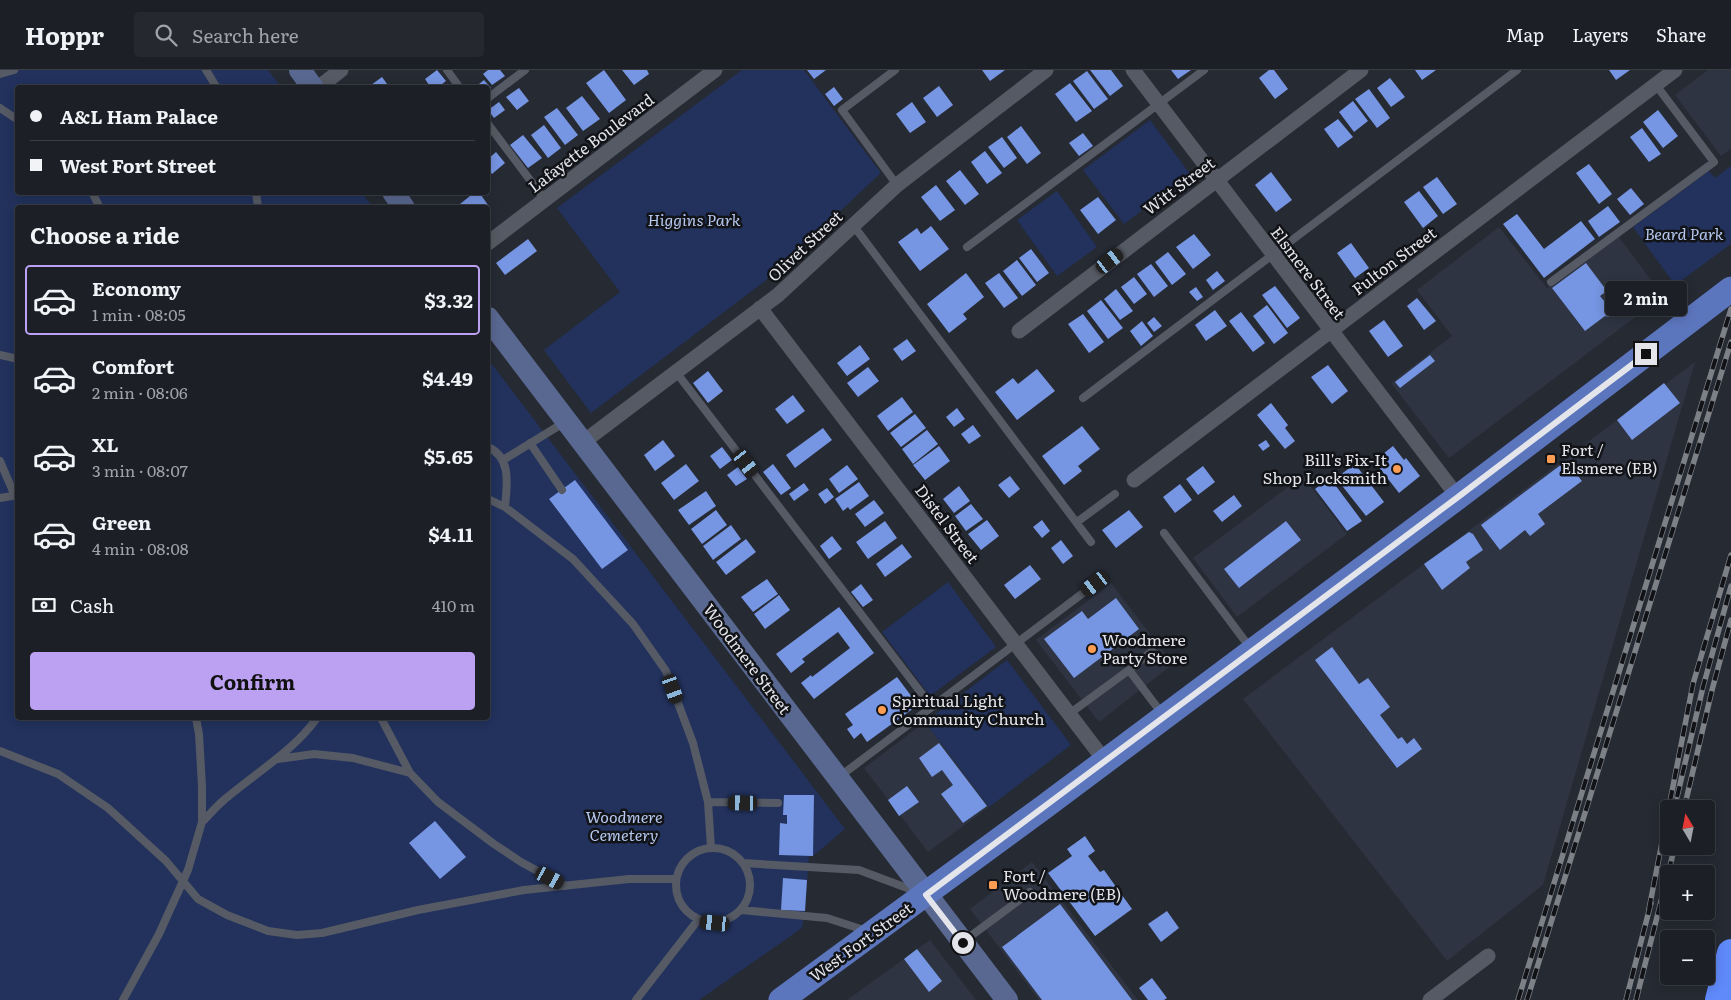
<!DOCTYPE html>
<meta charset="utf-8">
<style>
:root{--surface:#1c2026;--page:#25282e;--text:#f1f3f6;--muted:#a0a3a7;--line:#3a3e43;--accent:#bca0f2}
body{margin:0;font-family:Literata,serif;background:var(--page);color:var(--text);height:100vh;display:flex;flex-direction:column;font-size:19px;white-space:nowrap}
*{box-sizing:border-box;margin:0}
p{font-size:16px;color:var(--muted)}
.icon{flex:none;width:28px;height:28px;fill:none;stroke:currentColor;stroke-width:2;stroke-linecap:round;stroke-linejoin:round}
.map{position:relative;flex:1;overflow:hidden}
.details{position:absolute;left:15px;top:135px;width:475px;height:515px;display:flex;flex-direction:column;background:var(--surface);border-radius:5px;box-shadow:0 2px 12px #0003,0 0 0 1px var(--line)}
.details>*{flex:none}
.hud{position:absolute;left:15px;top:15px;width:475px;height:110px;border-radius:5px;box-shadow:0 2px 12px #0003,0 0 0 1px var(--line);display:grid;align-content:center;height:110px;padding:0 15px;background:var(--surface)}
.needle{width:32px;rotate:350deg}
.buttons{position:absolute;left:1660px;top:730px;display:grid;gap:10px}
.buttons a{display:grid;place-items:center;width:55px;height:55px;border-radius:5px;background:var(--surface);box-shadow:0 2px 12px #0003,0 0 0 1px var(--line);font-size:25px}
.end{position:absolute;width:22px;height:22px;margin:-11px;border:6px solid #e3e5eb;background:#111;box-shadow:0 0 0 2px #111}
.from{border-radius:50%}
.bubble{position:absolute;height:35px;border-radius:5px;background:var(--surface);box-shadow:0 2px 12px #0003,0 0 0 1px var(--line);font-size:16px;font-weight:700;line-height:35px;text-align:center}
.car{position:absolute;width:15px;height:30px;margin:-15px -8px;border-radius:6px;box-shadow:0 0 4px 1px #0007;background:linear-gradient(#222 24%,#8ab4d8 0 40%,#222 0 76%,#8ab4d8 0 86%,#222 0)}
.hud b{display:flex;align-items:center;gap:18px;height:48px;font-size:19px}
.hud b+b{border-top:1px solid var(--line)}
.hud i{width:12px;height:12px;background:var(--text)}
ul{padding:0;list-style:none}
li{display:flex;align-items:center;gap:15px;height:70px;margin:0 10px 8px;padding:0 5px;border:2px solid transparent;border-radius:5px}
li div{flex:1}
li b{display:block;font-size:19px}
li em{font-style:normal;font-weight:700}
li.active{border-color:var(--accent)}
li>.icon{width:45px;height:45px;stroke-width:1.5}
h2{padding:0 15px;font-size:22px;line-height:60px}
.pay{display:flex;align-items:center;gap:12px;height:55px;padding:0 15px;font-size:19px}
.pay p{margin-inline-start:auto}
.cta{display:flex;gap:10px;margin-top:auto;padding:10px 15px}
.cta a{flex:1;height:58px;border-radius:5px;background:var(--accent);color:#111;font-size:20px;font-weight:700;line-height:58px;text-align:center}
header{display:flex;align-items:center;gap:30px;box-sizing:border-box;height:70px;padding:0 25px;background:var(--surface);border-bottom:1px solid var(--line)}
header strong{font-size:24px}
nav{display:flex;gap:28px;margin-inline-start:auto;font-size:18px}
.search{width:350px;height:45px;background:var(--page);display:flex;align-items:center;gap:12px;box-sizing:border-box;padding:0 18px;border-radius:5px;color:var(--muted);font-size:19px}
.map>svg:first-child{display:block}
.built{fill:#2e3442}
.green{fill:#22325d}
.building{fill:#7695e2}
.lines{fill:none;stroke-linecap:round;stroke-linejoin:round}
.lane{stroke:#565a64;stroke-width:8}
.street{stroke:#565a64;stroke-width:15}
.secondary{stroke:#596891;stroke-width:22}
.primary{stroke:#5c76be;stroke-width:25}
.highway{stroke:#6089fa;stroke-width:28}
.rail-casing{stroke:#7d8087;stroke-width:5.5}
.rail{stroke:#111317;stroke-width:4;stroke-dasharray:11;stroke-linecap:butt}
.route{stroke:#e3e5eb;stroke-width:6}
.poi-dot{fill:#fc9d53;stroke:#111317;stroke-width:2}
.labels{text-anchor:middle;stroke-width:5;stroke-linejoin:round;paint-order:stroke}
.street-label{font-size:16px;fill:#e3e5eb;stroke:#111317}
.park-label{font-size:16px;font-style:italic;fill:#b6c8f0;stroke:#111317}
.poi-label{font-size:16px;fill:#e3e5eb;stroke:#111317;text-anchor:start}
</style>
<header>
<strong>Hoppr</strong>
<div class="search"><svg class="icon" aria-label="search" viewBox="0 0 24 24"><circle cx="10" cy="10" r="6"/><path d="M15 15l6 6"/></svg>Search here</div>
<nav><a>Map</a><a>Layers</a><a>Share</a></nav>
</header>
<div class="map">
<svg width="1731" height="930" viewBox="0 0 1731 930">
<rect width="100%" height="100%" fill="#262a33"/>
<path class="built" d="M1708 0H1731V79L1721 86 1675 25Z
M1499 157 1547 218 1618 166 1663 226 1449 388 1391 313 1452 266 1417 220Z
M1695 292 1543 815 1447 891 1243 629Z
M1303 406 1347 464 1237 547 1193 488Z
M1111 513 1173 594 1099 652 1036 570Z
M925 652 989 737 928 782 864 698Z
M1032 792 1138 930H1039L970 839Z
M930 870 976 930H847Z"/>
<path class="green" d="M0 0H268L281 17 18 18V122H361L373 137 18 138V648H488V289L845 759 813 786H809L805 841 802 858 699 930H0Z
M742 0H804L881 103 765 211 591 343 544 280 620 222 557 138Z
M1150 50 1190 104 1124 154 1083 100Z
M1731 96V174L1675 215 1633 157 1709 101 1715 108Z
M1057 121 1097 177 1057 206 1017 150Z
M948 512 996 577 930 626 882 562Z
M1007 590 1071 675 989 737 925 652Z"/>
<path class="building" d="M437 0 446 11 437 18H431L425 9Z
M488 0H500L505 6 492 15 483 4Z
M604 0 626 30 609 43 586 13Z
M622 0H647L649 4 634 15Z
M807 0H826L814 9Z
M982 0H1005L990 11Z
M1090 0H1111L1123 16 1110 26Z
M1171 0H1191L1178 9Z
M1269 0H1274L1288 19 1275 29 1259 8Z
M1415 0H1436L1422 10Z
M1609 0H1630L1616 10Z
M1087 1 1108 29 1094 39 1073 11Z
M382 7 390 18H367Z
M1390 8 1405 27 1391 37 1377 18Z
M484 10 491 18 488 21V18H474Z
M1070 13 1092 41 1076 52 1055 24Z
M939 16 953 35 937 47 923 28Z
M834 17 843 29 834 36 825 24Z
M519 18 529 31 517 40 506 27Z
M1369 19 1390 48 1377 58 1355 29Z
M582 26 600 49 583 61 566 38Z
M1353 31 1368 51 1354 62 1339 42Z
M499 32 505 40 494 48 488 40Z
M912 32 926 52 910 63 896 44Z
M557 38 578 65 565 75 544 47Z
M1658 40 1678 66 1663 78 1643 52Z
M1338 49 1353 67 1338 78 1324 59Z
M544 55 561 78 548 88 531 65Z
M1021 56 1041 83 1027 94 1007 67Z
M1642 58 1661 84 1649 92 1630 67Z
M1083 63 1093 76 1079 86 1069 73Z
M523 65 542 88 528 98 510 75Z
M1002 67 1017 88 1004 98 988 77Z
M985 81 1002 103 987 114 971 92Z
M496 82 505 93 492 104 488 98V89Z
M1589 94 1612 124 1599 134 1576 103Z
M960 100 979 124 965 135 946 111Z
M1271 102 1292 130 1276 142 1255 115Z
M1437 107 1457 134 1443 144 1423 117Z
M936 115 955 140 940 151 921 127Z
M1631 118 1644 134 1630 145 1617 129Z
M1419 121 1438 146 1423 158 1404 132Z
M475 122H479L490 138H455Z
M1098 127 1116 150 1098 164 1080 140Z
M1608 136 1620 152 1599 167 1588 151Z
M1517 144 1544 179 1581 151 1595 169 1544 208 1503 154Z
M931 156 949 179 920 201 898 172 917 158 921 164Z
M1194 164 1211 185 1193 199 1176 177Z
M528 169 537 181 505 205 496 193Z
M1351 173 1369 198 1355 208 1337 183Z
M1031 179 1049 203 1037 212 1019 188Z
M1168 182 1186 204 1172 215 1155 192Z
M1017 190 1036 215 1022 226 1003 201Z
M1586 193 1607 221 1600 226 1614 243 1609 247 1605 246 1585 261 1552 218Z
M1151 194 1168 216 1154 227 1137 204Z
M1217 201 1225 211 1213 220 1206 210Z
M966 203 984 227 963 244 967 249 949 263 927 234Z
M999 203 1018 228 1004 238 985 213Z
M1134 207 1147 224 1134 234 1121 217Z
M1275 216 1300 248 1287 258 1262 225Z
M1196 217 1203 227 1197 231 1189 222Z
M1116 219 1133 241 1120 250 1104 229Z
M1417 228 1436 251 1424 260 1407 236Z
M1101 230 1123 258 1108 269 1087 241Z
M1267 235 1288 263 1274 274 1253 246Z
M1215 240 1227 256 1206 271 1195 255Z
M1241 242 1265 273 1253 282 1229 251Z
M1083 244 1104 272 1089 283 1068 254Z
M1154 247 1162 256 1154 262 1147 253Z
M1384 250 1403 276 1388 287 1369 261Z
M1142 251 1153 266 1141 276 1130 261Z
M907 269 916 281 902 291 893 279Z
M860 275 870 289 847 306 837 293Z
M1430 285 1435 291 1400 318 1395 312Z
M1328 295 1348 321 1332 334 1311 307Z
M868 297 879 311 858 327 847 313Z
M1037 299 1055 321 1017 350 995 322 1013 308 1018 314Z
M708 301 723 321 708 333 693 313Z
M1664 313 1680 333 1632 370 1617 350Z
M793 325 805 341 787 354 775 339Z
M902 327 913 342 888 361 877 346Z
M1271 333 1288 355 1285 358 1295 371 1285 379 1257 345Z
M957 338 965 349 954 357 946 347Z
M915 344 926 358 901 377 890 363Z
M973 355 981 366 969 374 961 364Z
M1082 356 1100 379 1078 396 1082 401 1064 415 1042 386Z
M823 358 832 370 795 398 786 385Z
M927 360 938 374 913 394 902 379Z
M663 370 675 386 655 401 644 385Z
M1266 370 1270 376 1263 381 1258 375Z
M939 376 950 391 925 410 913 395Z
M1393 376 1404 390 1406 388 1420 406 1399 423 1374 391Z
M722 377 732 390 720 399 710 386Z
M1566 391 1582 411 1538 444 1545 454 1530 466 1525 460 1500 480 1481 455Z
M686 394 699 411 674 430 661 413Z
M773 394 791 418 781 425 763 402Z
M1355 394 1384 432 1366 446 1336 408Z
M847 395 858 409 839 423 829 409Z
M1203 396 1215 412 1198 425 1186 409Z
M738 397 747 409 736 416 727 405Z
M1010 406 1020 419 1009 428 998 415Z
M1330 408 1362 451 1347 461 1315 419Z
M575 410 628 480 602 499 549 429Z
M859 412 869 426 850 440 848 437 843 441 835 429Z
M804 413 809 420 794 431 789 424Z
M1180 414 1192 430 1175 443 1163 427Z
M959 416 970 431 954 443 943 429Z
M827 418 834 427 825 434 818 424Z
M706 421 716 436 689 455 678 440Z
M1234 425 1242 436 1222 452 1213 441Z
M874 430 884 443 865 457 855 444Z
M971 434 983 449 966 461 955 446Z
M716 440 727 455 702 474 691 459Z
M1129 440 1143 457 1116 478 1102 460Z
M987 450 999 466 981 480 968 464Z
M1042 450 1050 461 1042 468 1033 457Z
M885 451 897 468 868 489 856 472Z
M1286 451 1301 470 1239 518 1224 499Z
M731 455 741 469 713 490 703 476Z
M1469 462 1473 464 1483 480 1466 492 1470 498 1442 520 1424 494Z
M832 466 842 479 829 489 820 476Z
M746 469 756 482 726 505 716 492Z
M1061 470 1073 486 1063 494 1051 478Z
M902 474 912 487 885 507 876 494Z
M1030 495 1041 509 1015 529 1004 515Z
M767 509 778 524 753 542 741 527Z
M861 514 873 530 863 537 851 522Z
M779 525 790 540 765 559 754 544Z
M1116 528 1139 559 1074 608 1044 569 1082 541 1088 549Z
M839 537 874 583 814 629 801 613 811 605 812 607 850 578 838 562 802 589 805 592 791 603 776 584Z
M1332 577 1359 614 1368 608 1390 637 1380 645 1398 669 1402 667 1407 674 1414 668 1422 679 1397 698 1315 590Z
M897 607 918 635 867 672 861 663 854 669 847 659 853 655 845 644Z
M939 673 987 736 963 753 941 724 953 715 942 700 932 707 919 688Z
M907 716 919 732 899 746 888 730Z
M784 725H814L813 786 779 785 780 753 787 754V745H783Z
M435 751 466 787 440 809 409 773Z
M1085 766 1095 781 1088 786 1100 802 1104 800 1132 839 1095 866 1048 803 1072 786 1067 779Z
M783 808 807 810 805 841 781 840Z
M1060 834 1132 930H1042L1002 877Z
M1167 841 1179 858 1161 872 1148 854Z
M917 879 942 911 929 922 904 889Z
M1152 908 1167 928 1164 930H1148L1139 918Z"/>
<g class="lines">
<path class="lane" d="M206 0 217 18
M447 0 460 18
M895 0 842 40 897 115
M0 4 14 0
M488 28 525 0
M0 38 18 50
M488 54 545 130
M92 122 100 138
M256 122 258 138
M853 155 1091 472
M967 177 1204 0
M1551 212 1714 92 1656 15
M0 285 18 289
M676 302 932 637
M1083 328 1517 0
M530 373 562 420
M488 377C512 388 507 415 505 437
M503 390 565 352
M0 391 15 426 18 427
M0 428 18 425
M488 429 505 437 573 489 633 554 666 601 693 673 708 732 711 778
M1077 452 1115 424
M1164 463 1251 579
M1152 581 1129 600 1163 645
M1069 644 1129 600
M381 648 410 703 438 732 494 774 521 792 565 816
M0 681 58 704 108 738 166 791 198 829 227 845 268 861 297 865 322 863 418 840 524 820 629 809H676
M278 689 314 684 353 688 410 703
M839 707 1095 514
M708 732 778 733
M202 752C211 743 219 733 230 725 260 700 294 680 317 648
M676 815a37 37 0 1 1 74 0a37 37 0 1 1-74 0Z
M743 793 859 800 915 821
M741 840 827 848 867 861
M964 871 1030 822
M123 930 159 864 188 800 202 752V716L199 664 196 648
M636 930 698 850"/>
<path class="street" d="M1133 0 1458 427
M318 18 341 0
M488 173 715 0
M760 238 1105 691
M1019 261 1361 0
M582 373 778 225 897 115 1046 0
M1134 410 1675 0
M1430 930 1488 886"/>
<path class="secondary" d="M300 0 313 18
M393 122 404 138
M488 248 1007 930"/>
<path class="primary" d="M781 930 1044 737 1458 427 1731 219"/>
<path class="highway" d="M1719 930 1731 883"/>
<defs>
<path id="rail" d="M1677 727 1703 617 1731 516
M1684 739 1712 620 1731 550
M1649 839 1693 614 1731 485
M1518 930 1731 239
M1527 930 1731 272
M1626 930 1651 833
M1636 930 1675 776"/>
</defs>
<use href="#rail" class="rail-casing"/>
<use href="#rail" class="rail"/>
</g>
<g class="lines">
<path class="route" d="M963 873 926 825 1458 427 1646 284"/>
</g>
<g class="poi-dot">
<rect x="1546" y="384" width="10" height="10" rx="2.5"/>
<circle cx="1397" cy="399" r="5"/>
<circle cx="1092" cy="579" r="5"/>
<circle cx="882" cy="640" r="5"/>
<rect x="988" y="810" width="10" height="10" rx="2.5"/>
</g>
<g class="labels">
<g class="street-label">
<text transform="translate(591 73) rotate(-37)" y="6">Lafayette Boulevard</text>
<text transform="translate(1179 116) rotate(-37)" y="6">Witt Street</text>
<text transform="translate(805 176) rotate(-43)" y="6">Olivet Street</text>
<text transform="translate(1394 191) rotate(-37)" y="6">Fulton Street</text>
<text transform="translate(1308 203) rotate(53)" y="6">Elsmere Street</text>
<text transform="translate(947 454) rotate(53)" y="6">Distel Street</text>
<text transform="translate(747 589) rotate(53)" y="6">Woodmere Street</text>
<text transform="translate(861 872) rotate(-36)" y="6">West Fort Street</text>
</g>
<g class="park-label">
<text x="694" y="156">Higgins Park</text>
<text x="1684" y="170">Beard Park</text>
<text x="624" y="753">Woodmere<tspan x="624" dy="18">Cemetery</tspan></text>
</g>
<g class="poi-label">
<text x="1561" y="386">Fort /<tspan x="1561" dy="18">Elsmere (EB)</tspan></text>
<text x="1387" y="396" text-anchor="end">Bill's Fix-It<tspan x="1387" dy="18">Shop Locksmith</tspan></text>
<text x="1102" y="576">Woodmere<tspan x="1102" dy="18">Party Store</tspan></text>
<text x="892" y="637">Spiritual Light<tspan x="892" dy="18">Community Church</tspan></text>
<text x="1003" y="812">Fort /<tspan x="1003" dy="18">Woodmere (EB)</tspan></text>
</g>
</g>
</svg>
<div class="buttons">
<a><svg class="needle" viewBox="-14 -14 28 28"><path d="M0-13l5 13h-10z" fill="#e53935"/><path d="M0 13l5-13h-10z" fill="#a0a3a7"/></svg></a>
<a>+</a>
<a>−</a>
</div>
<i class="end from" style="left:963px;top:873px"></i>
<i class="end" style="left:1646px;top:284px"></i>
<div class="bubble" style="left:1605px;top:211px;width:82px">2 min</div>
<i class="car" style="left:1110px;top:191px;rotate:52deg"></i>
<i class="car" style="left:746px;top:393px;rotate:143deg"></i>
<i class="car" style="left:1095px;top:514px;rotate:233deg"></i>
<i class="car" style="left:673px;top:619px;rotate:160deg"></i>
<i class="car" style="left:743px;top:733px;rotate:271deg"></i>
<i class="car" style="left:550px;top:808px;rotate:118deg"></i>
<i class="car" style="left:715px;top:853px;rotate:276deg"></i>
<div class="hud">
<b><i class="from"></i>A&amp;L Ham Palace</b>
<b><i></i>West Fort Street</b>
</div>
<section class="details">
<h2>Choose a ride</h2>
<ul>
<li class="active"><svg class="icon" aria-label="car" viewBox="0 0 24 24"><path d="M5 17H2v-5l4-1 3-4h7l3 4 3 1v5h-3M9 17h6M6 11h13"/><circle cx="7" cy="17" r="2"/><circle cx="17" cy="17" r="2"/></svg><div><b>Economy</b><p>1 min · 08:05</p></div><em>$3.32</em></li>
<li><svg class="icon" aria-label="car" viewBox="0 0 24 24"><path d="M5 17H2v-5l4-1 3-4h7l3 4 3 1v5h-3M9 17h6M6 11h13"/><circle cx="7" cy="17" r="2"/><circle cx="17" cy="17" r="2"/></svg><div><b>Comfort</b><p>2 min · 08:06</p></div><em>$4.49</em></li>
<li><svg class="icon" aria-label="car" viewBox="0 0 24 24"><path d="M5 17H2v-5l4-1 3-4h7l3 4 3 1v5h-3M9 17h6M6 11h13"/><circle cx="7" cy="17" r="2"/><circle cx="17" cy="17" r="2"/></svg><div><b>XL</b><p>3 min · 08:07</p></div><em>$5.65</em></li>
<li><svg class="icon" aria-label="car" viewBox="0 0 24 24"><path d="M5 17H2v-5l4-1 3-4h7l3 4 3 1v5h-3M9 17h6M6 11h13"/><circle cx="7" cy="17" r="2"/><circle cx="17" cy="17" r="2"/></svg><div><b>Green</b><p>4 min · 08:08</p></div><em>$4.11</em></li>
</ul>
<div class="pay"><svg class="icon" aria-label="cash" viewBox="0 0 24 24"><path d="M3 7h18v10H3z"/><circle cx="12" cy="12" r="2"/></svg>Cash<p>410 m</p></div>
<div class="cta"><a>Confirm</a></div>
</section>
</div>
